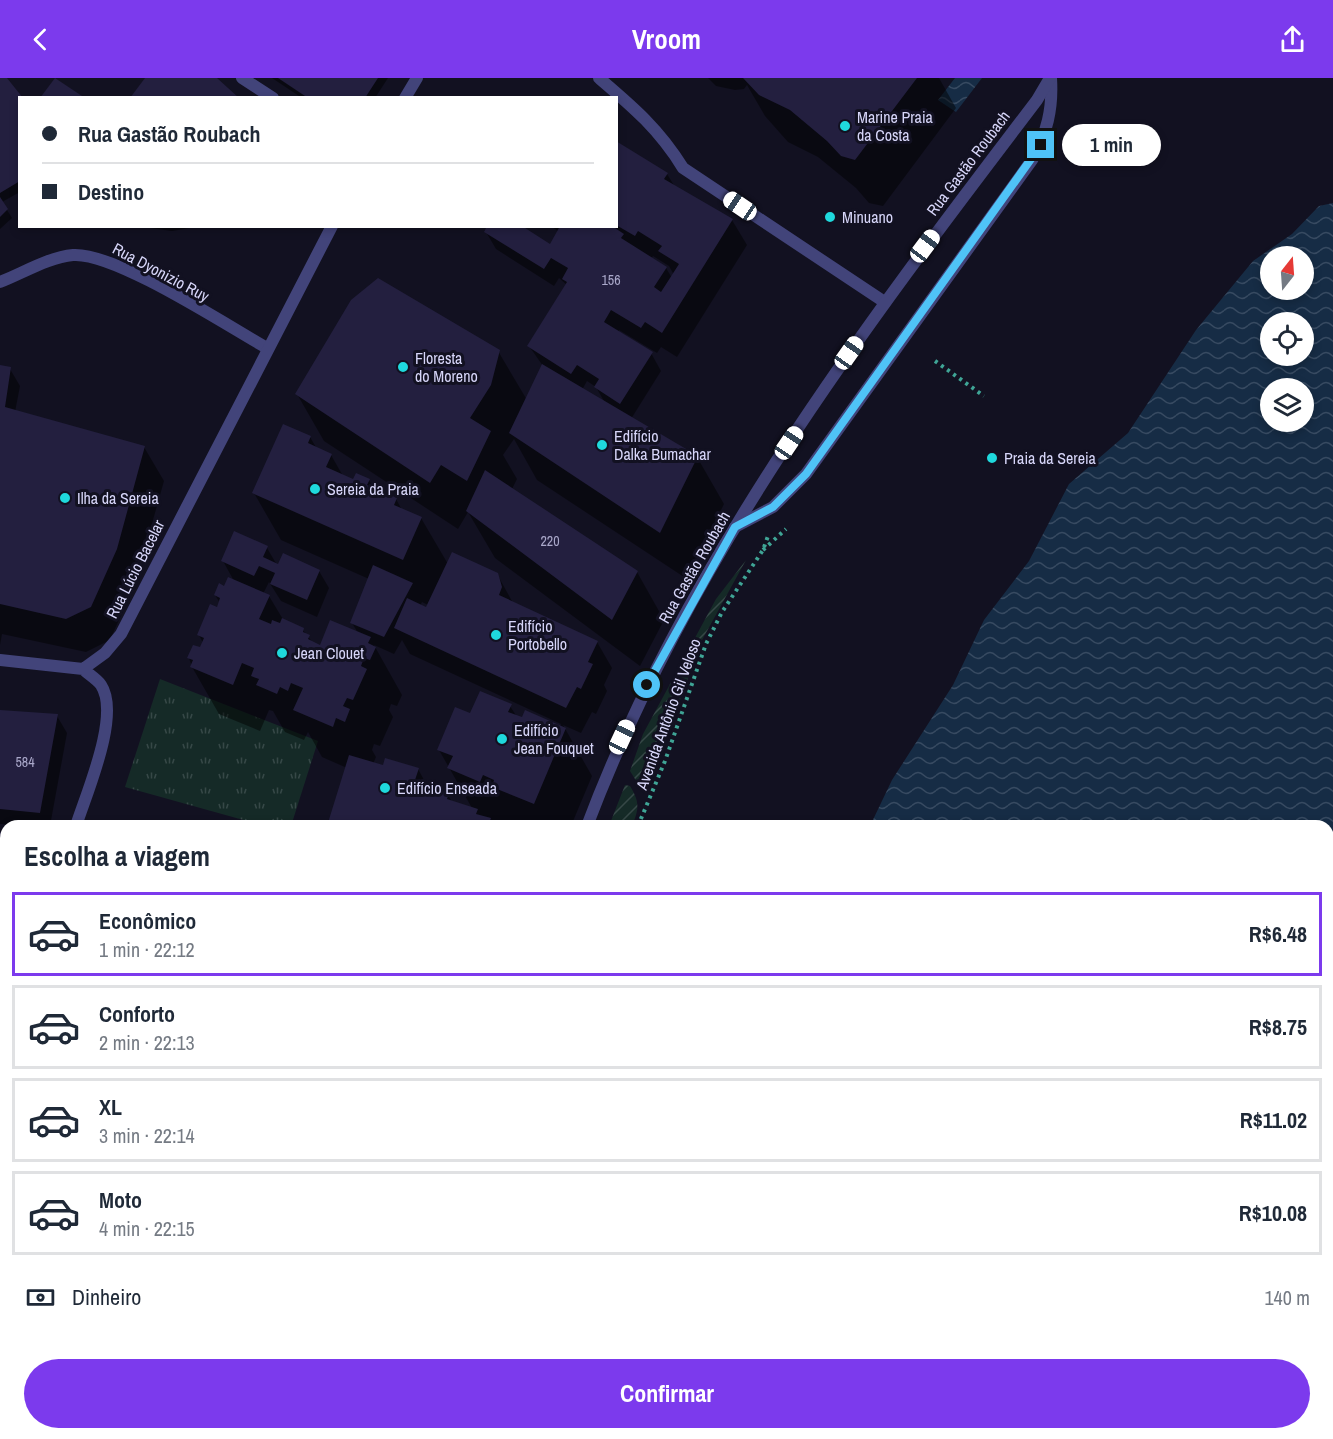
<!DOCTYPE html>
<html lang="pt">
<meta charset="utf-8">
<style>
:root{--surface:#fff;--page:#f2f2f3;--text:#1f2937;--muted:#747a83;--line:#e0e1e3;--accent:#7c3aed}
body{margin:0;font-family:"Archivo Narrow",sans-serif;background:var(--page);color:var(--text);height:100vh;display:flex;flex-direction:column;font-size:22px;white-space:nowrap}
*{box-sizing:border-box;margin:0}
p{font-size:20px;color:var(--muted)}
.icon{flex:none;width:33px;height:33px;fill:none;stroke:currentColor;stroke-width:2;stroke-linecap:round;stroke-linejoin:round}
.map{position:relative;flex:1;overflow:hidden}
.side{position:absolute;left:0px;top:742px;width:1334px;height:620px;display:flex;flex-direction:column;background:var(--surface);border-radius:18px 18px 0 0;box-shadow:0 3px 9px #0003}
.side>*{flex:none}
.top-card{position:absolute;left:18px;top:18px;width:600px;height:132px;border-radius:0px;box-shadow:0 3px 9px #0003;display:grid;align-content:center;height:132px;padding:0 24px;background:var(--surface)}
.needle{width:39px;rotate:17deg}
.tools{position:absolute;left:1260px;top:168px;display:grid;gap:12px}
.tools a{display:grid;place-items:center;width:54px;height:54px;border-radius:50%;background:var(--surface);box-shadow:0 3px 9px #0003;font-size:30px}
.end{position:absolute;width:27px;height:27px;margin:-14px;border:8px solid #4fc3f7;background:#111;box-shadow:0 0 0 3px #111}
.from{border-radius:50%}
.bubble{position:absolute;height:42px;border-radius:21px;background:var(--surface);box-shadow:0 3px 9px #0003;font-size:20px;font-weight:700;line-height:42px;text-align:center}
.car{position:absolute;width:18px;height:36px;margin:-18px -9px;border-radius:8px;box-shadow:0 0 4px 2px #0007;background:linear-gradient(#fff 24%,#345 0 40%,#fff 0 76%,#345 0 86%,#fff 0)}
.top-card b{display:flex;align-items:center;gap:21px;height:57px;font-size:22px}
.top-card b+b{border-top:2px solid var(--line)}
.top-card i{width:15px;height:15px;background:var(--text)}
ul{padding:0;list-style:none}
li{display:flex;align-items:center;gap:18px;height:84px;margin:0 12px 9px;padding:0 12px;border:3px solid var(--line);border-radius:0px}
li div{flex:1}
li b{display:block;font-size:22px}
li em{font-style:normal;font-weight:700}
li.selected{border-color:var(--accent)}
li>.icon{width:54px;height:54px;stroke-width:1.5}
h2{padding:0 24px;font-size:27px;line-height:72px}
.pay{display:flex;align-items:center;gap:15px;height:66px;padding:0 24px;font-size:22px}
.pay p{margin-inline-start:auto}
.button{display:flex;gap:12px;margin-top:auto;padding:12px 24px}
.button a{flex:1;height:69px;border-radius:36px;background:var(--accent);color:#fff;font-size:24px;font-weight:700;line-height:69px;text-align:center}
header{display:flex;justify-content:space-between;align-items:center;height:78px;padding:0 24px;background:var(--accent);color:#fff;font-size:27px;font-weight:700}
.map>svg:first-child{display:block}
.grass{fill:url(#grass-tufts)}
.garden{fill:url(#garden-furrows)}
.water{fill:url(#water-waves);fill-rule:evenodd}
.shadow{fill:#0007;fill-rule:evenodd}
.building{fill:#231f3f}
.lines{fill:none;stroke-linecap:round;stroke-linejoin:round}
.path{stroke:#3fa596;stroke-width:4;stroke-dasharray:3 4.5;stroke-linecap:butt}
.service{stroke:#42447a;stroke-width:12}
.minor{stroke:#42447a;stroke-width:12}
.tertiary{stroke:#42447a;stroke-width:12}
.route{stroke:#4fc3f7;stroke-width:8}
.poi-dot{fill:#1fd9dd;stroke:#121121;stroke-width:2}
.labels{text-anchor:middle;stroke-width:6;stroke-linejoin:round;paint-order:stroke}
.number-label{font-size:14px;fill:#aaa8ca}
.poi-label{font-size:16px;fill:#d7d6f9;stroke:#121121;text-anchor:start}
.street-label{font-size:16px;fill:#d7d6f9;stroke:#121121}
</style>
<header><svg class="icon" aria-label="back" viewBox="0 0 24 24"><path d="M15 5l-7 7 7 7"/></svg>Vroom<svg class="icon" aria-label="share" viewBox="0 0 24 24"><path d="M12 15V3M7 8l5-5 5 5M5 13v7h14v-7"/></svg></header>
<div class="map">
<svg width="1333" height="1361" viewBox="0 0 1333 1361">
<defs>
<pattern id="grass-tufts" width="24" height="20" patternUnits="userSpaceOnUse" patternTransform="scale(1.5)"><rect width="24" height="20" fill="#152a27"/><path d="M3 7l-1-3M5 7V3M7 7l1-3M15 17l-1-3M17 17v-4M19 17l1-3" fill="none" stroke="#364847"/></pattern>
<pattern id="garden-furrows" width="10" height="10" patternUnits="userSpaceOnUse" patternTransform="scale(1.5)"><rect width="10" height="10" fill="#152a27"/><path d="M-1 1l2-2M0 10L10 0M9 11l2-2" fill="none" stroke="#364847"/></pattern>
<pattern id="water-waves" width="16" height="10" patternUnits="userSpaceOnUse" patternTransform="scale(1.5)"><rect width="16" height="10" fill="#162c45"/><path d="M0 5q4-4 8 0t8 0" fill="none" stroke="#374a61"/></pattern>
</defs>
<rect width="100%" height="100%" fill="#121121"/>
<path class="grass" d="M160 601 318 663 291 748H265L125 709Z"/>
<path class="garden" d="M746 482 701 564 649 709H640L630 693 643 656 716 521Z
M625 707 630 708C640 724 639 731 632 748H609Z"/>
<path class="water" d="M955 0H982L956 34 938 22Z
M1333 125V1361H725L726 1356H1328V748H870L892 702 953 607 984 542 1029 483 1069 406 1128 355 1196 252 1253 183 1292 156 1319 128ZM1270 178H1304V212H1270ZM1270 244H1304V278H1270ZM1270 310H1304V344H1270Z"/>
<path class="shadow" d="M0 0H5L20 20V114L2 124 12 140 0 151Z
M272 0H388L375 20H302Z
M708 0H939L956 30 883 128 869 125 856 110 818 79 788 64 765 38 747 7 744 11 735 12 716 8Z
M617 64 667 96 675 109 732 142 747 167 677 279 661 269 657 275 619 252 618 255 651 275 661 293 631 341 697 379 724 426 687 501 537 402 514 361 503 377 517 401 512 411 637 494 664 542 640 588 495 480 468 434 458 451 324 363 297 316 498 273 527 322 543 288 529 268 567 207 559 200 554 208 496 171 486 154 550 169 559 154 551 148H616ZM653 178 669 188 674 197 672 200 666 190 651 181ZM587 303 596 309 605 325 582 312Z
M135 148H202L172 153Z
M0 290 10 291 20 308 15 334 144 369 164 403 135 506 110 562 86 574 2 556 0 567Z
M310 359 317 371 331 377 343 398 354 403 369 402 375 412 396 421 402 432 421 440 448 486 497 496 513 525 597 564 612 590 604 607 607 613 596 636 592 634 581 655 563 647 592 698 571 748H517L510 744 508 748H503L491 743 494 748H329L347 690 322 679 308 654 304 662 285 654 273 633 269 632 260 653 219 636 192 589 189 580 201 571 203 565 199 557 220 525 215 517 234 503 223 483 267 470 277 487 319 493 329 510 317 539 281 523 269 504 263 516 269 518 284 543 303 552 313 565 320 569 358 555 352 545 369 501 281 462 254 415ZM422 524 428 527 427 531 420 528ZM402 562 410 576 561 646 560 648 517 639 510 628 471 637 439 672 472 730 452 724 448 717 429 711 418 691 373 686 376 679 372 672 374 666 380 668 393 639 389 632 391 626 397 628 402 617 374 567 394 576Z
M0 633 57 638 67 655 50 748 0 746Z
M0 755 6 757V965L0 963Z
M0 991 6 1002V1039L0 1061Z"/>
<path class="building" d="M0 0H7L23 20H20V103L0 115Z
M55 0 85 20H40Z
M145 0H217L239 20H130Z
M278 0H378L365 20H308Z
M743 0H917L855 82 841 78 827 63 790 32 759 17Z
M616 63 668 95 664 101 733 141 662 255 645 244 641 250 611 232 604 244 653 274 620 326 594 309 599 301 577 287 571 296 527 268 567 204 562 201 568 190 551 180 544 191 484 154 487 148H522L550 166 560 148H612L624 156 621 160 667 189 654 209 661 214 679 186 658 173 662 168 638 153 635 158 616 147Z
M0 119 8 131 0 139Z
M378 200 500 272 491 307 470 340 491 353 467 403 441 387 430 405 295 316 351 222Z
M542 286 698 378 660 455 509 355Z
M0 287 11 289 5 329 145 368 117 471 91 529 66 541 0 526Z
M283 346 311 358 308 365 332 376 326 389 353 401 356 395 370 401 367 407 397 420 394 427 422 439 403 482 252 415Z
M485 392 638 493 612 542 466 433Z
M234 453 268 468 263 479 278 486 283 475 320 492 307 522 270 506 275 495 259 488 254 498 221 483Z
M452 474 498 495 502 509 499 517 598 563 588 584 593 586 581 611 577 609 566 630 394 550 407 520 426 529Z
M373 487 413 505 384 559 350 545Z
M228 499 270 517 259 541 271 546 272 542 280 545 282 540 304 550 303 554 310 557 308 561 320 567 330 542 371 559 368 565 376 569 370 582 364 580 361 588 367 591 353 622 347 620 343 628 350 631 345 644 336 640 333 649 293 632 303 610 291 605 288 613 280 609 277 616 256 607 259 601 251 598 254 590 242 585 233 607 190 589 193 582 187 580 193 567 200 569 204 560 197 557 210 526 217 529 220 520 214 517 219 505 224 508Z
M480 613 512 626 508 634 522 639 525 632 566 650 534 726 492 709 494 702 483 697 480 704 447 690 453 678 437 672 455 629 470 635Z
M0 632 58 636 40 735 0 731Z
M349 677 383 687 385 680 419 690 414 705 449 715 447 721 478 731 476 736 491 740 488 748H327Z
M0 754 6 755V838L0 837Z
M0 846 6 847V887L0 886Z"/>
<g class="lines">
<path class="path" d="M935 283 984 318
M763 472 786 451
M638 748 665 683 706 566 722 534 763 472 768 458
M0 1104 6 1105"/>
<path class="service" d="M242 0 273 20
M599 0C633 29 659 51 683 90L883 223
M735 449 773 429 806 396 1032 82C1047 55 1053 31 1051 0"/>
<path class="minor" d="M0 204C23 195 49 179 73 177 115 174 226 247 267 270"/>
<path class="tertiary" d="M405 20 417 0
M0 582 83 591
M83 591 105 575 121 556 332 148
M76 748C86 716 121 637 101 607 97 601 88 596 83 591
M587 748C688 480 865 248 1037 22L1050 0
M0 994 6 975
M0 1077 6 1078"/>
</g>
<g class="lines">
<path class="route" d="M647 607 735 449 773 429 806 396 1041 67"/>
</g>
<g class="poi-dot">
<circle cx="845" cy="48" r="6"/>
<circle cx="830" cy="139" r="6"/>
<circle cx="403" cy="289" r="6"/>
<circle cx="602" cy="367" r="6"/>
<circle cx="992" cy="380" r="6"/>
<circle cx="315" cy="411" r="6"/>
<circle cx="65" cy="420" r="6"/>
<circle cx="496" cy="557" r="6"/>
<circle cx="282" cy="575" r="6"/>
<circle cx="502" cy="661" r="6"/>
<circle cx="385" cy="710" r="6"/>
</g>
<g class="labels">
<g class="number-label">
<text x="611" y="207">156</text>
<text x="550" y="468">220</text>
<text x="25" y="689">584</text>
</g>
<g class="poi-label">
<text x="857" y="45">Marine Praia<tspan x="857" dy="18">da Costa</tspan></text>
<text x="842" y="145">Minuano</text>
<text x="415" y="286">Floresta<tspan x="415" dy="18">do Moreno</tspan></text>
<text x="614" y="364">Edifício<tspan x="614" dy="18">Dalka Bumachar</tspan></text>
<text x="1004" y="386">Praia da Sereia</text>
<text x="327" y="417">Sereia da Praia</text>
<text x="77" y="426">Ilha da Sereia</text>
<text x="508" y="554">Edifício<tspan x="508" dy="18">Portobello</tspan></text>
<text x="294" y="581">Jean Clouet</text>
<text x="514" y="658">Edifício<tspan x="514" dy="18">Jean Fouquet</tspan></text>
<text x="397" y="716">Edifício Enseada</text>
</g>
<g class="street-label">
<text transform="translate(968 85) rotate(-53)" y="6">Rua Gastão Roubach</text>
<text transform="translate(161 194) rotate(28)" y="6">Rua Dyonizio Ruy</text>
<text transform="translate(694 489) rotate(-60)" y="6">Rua Gastão Roubach</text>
<text transform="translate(135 491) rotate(-63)" y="6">Rua Lúcio Bacelar</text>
<text transform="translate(668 636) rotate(-70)" y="6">Avenida Antônio Gil Veloso</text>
</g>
</g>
</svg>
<div class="tools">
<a><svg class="needle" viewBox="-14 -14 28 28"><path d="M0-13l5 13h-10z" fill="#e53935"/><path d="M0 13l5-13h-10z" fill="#747a83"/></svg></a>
<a><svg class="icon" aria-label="locate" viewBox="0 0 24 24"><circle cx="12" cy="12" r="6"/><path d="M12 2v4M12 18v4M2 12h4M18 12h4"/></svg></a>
<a><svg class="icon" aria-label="layers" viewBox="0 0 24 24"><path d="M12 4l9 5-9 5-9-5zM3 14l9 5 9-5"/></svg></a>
</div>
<i class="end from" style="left:647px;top:607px"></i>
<i class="end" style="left:1041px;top:67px"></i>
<div class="bubble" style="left:1062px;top:46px;width:99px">1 min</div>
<i class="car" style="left:740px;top:128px;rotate:304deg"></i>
<i class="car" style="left:925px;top:168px;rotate:37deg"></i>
<i class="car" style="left:849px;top:275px;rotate:35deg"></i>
<i class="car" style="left:789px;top:365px;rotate:34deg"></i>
<i class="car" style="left:622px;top:659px;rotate:25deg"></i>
<div class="top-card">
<b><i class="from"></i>Rua Gastão Roubach</b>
<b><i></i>Destino</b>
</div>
<section class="side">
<h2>Escolha a viagem</h2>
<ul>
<li class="selected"><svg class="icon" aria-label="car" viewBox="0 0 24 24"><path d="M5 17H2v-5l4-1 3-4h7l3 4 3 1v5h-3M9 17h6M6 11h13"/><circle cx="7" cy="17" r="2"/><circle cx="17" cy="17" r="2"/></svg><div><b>Econômico</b><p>1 min · 22:12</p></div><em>R$6.48</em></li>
<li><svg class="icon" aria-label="car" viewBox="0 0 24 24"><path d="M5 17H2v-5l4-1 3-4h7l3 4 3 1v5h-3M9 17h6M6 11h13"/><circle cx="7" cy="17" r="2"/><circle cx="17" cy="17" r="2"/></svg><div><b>Conforto</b><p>2 min · 22:13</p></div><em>R$8.75</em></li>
<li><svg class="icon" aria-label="car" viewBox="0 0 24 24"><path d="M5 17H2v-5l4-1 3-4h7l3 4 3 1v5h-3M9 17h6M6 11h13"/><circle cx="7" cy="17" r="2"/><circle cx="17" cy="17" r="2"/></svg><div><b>XL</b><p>3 min · 22:14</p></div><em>R$11.02</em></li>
<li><svg class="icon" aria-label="car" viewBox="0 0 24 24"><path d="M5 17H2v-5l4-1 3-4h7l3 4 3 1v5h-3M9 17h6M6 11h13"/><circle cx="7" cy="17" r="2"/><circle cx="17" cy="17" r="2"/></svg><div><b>Moto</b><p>4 min · 22:15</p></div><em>R$10.08</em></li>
</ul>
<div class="pay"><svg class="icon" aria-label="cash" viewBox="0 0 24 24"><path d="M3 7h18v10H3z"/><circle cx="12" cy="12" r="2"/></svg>Dinheiro<p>140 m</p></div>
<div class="button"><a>Confirmar</a></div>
</section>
</div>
